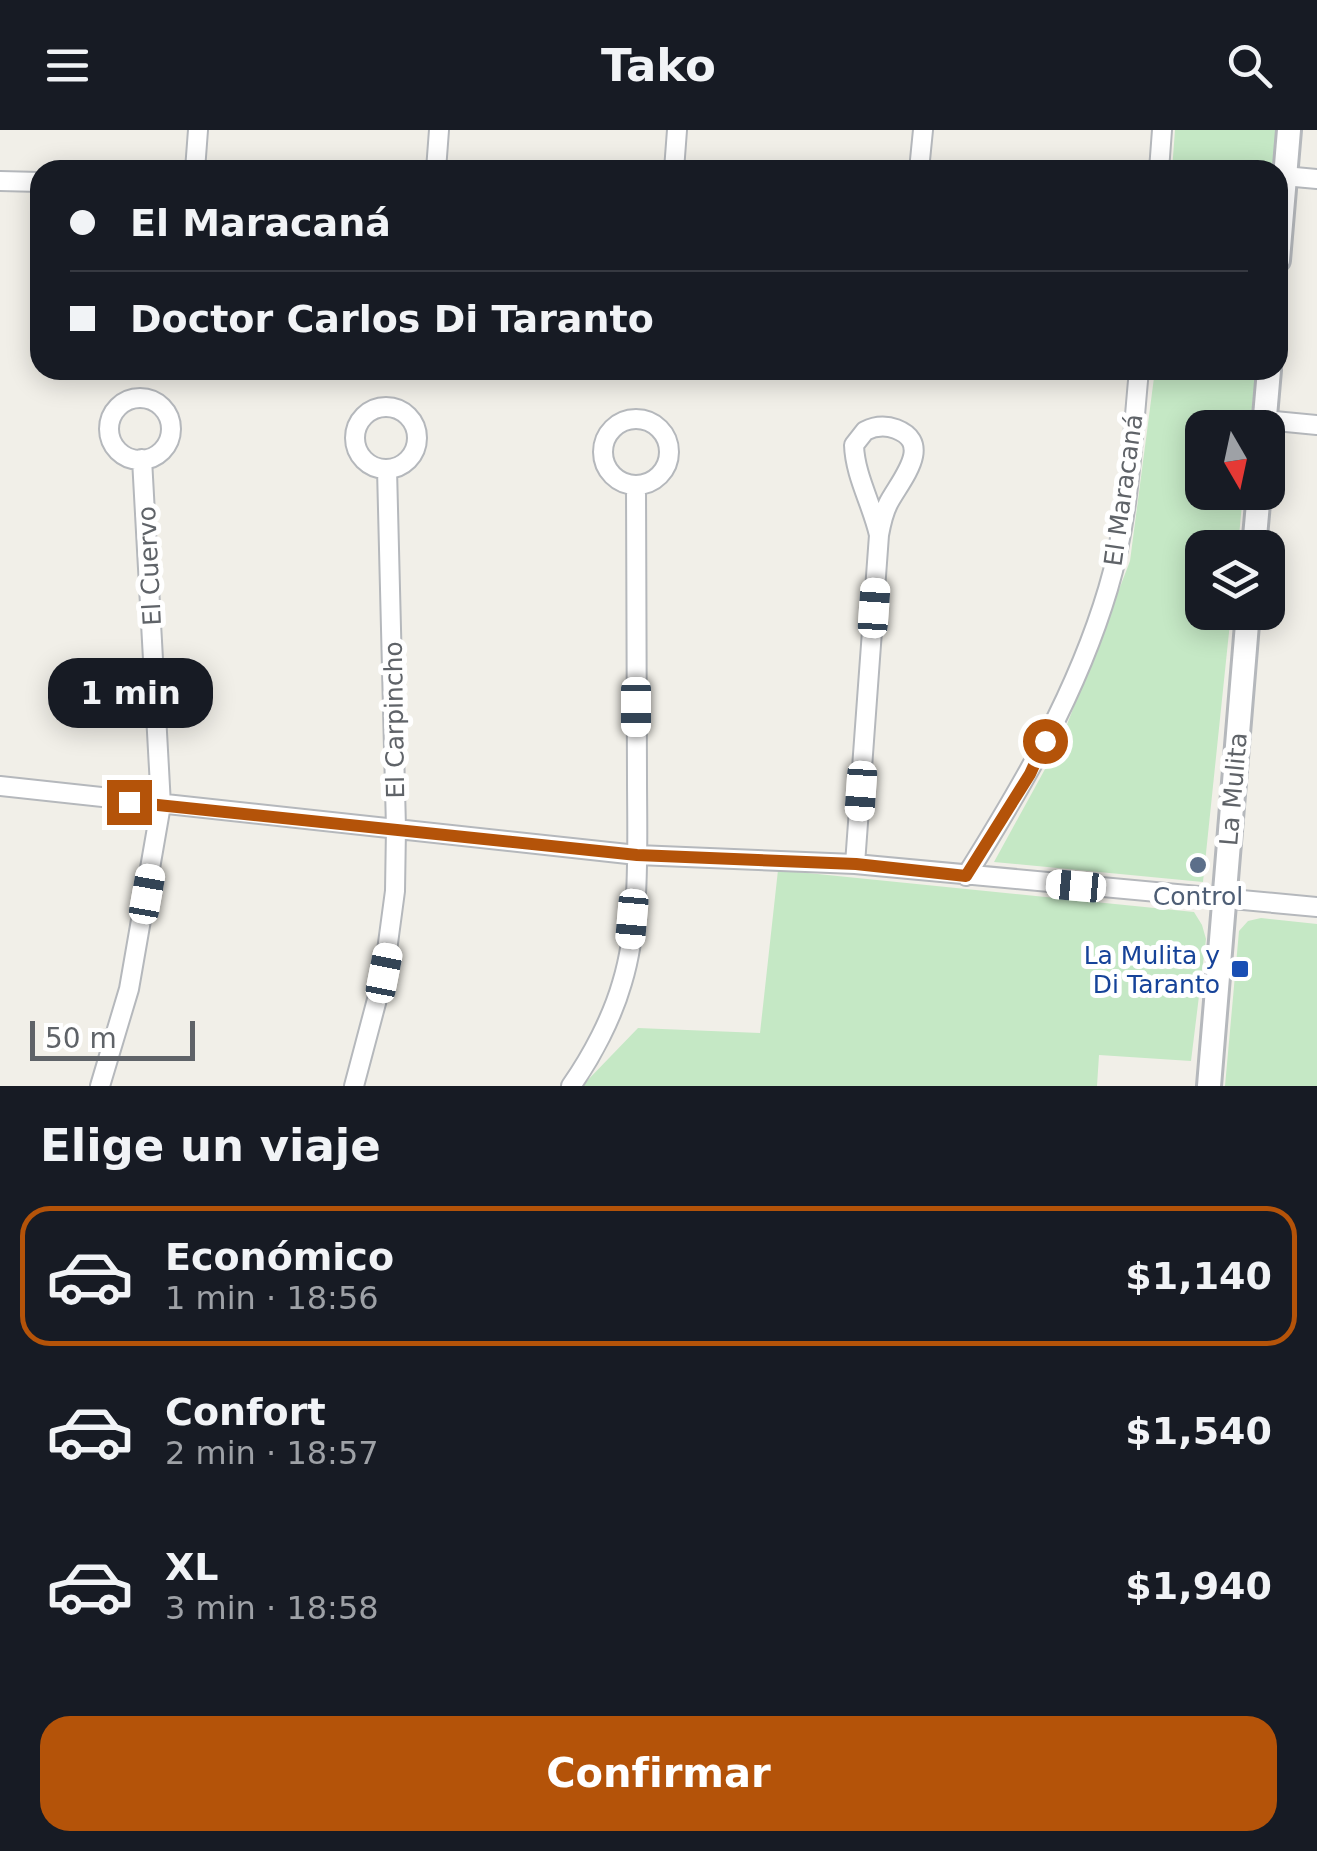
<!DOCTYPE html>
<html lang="es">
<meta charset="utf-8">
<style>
:root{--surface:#171b24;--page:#242831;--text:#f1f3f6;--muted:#9ea1a6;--line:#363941;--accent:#b45309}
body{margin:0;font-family:"DejaVu Sans",sans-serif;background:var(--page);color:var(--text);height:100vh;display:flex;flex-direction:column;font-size:38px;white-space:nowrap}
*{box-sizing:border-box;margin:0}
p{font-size:32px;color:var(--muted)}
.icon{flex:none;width:55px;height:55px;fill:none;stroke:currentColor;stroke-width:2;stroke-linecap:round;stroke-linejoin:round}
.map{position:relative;height:956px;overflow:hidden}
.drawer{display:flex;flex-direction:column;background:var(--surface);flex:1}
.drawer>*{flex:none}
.guide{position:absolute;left:30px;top:30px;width:1258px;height:220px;border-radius:30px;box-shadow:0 5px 25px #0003;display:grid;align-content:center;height:220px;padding:0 40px;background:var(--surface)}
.needle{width:65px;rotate:171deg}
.tools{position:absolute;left:1185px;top:280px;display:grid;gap:20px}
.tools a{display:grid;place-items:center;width:100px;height:100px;border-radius:20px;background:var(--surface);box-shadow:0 5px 25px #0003;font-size:50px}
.scale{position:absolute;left:30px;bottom:25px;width:165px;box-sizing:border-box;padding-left:10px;border:5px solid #5f6368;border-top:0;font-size:28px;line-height:35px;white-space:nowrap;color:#5f6368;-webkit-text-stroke:8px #fff;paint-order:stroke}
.end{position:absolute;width:45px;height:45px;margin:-22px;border:12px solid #b45309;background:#fff;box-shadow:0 0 0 5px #fff}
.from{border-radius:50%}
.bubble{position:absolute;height:70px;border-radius:30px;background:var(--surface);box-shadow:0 5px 25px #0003;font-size:32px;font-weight:700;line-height:70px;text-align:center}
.car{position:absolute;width:30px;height:60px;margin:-30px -15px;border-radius:12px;box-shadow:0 0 8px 2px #0007;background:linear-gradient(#fff 24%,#345 0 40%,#fff 0 76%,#345 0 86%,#fff 0)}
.guide b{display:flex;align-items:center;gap:35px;height:95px;font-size:38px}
.guide b+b{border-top:2px solid var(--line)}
.guide i{width:25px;height:25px;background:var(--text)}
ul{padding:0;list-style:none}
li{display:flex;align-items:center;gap:30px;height:140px;margin:0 20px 15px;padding:0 20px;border:5px solid transparent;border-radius:30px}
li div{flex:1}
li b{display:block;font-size:38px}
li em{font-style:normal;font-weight:700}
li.on{border-color:var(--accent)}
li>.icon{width:90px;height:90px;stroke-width:1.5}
h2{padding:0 40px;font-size:45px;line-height:120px}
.button{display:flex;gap:20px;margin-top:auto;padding:20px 40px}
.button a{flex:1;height:115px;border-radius:30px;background:var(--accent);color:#fff;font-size:40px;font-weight:700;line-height:115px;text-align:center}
header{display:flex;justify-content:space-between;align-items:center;height:130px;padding:0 40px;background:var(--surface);font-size:45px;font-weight:700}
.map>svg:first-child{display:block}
.green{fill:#c5e8c5}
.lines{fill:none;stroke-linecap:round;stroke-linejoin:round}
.minor-casing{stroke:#b5b8bc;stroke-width:22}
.tertiary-casing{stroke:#b5b8bc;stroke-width:28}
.minor{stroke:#fff;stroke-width:18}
.tertiary{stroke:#fff;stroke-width:22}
.route{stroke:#b45309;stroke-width:12}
.service-dot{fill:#5c6f8a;stroke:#fff;stroke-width:4}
.transit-dot{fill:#1a4fb4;stroke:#fff;stroke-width:4}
.labels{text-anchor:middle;stroke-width:10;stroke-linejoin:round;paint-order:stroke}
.street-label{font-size:25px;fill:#5f6368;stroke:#fff}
.service-label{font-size:25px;fill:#4e5e75;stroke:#fff}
.transit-label{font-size:25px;fill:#164399;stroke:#fff;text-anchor:end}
</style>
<header><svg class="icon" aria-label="menu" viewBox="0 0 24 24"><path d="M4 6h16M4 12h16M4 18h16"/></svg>Tako<svg class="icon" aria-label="search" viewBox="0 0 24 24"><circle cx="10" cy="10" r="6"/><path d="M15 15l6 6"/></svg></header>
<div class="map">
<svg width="1317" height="956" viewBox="0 0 1317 956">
<rect width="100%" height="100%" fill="#f1efe8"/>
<path class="green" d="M1175 0H1280L1276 40H1172Z
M1155 240H1256L1250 297 1202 298V362L1243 363 1238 417 1202 418V482L1231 483 1203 752 994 732 1061 610 1130 431Z
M778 740 1194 782 1202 795 1206 809 1191 931 1099 925 1097 956H582L638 898 760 903Z
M1261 788 1317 794V956H1225L1239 801 1248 791Z"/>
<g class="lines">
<defs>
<path id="minor" d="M195 40 198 0
M436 40 439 0
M674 40 677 0
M919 40 923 0
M1159 40 1162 0
M1284 46 1317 49
M0 51 40 52
M109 299a31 31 0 1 1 62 0a31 31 0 1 1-62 0Z
M355 308a31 31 0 1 1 62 0a31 31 0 1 1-62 0Z
M603 322a33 33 0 1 1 66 0a33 33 0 1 1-66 0Z
M1265 290 1317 295
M0 656 637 725 855 734 1317 777
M855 734 879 405C881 394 883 384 888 374 899 352 935 314 896 299 885 295 875 296 865 301L854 315C855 346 872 374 879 405
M966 746C1023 655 1077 563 1108 459 1129 389 1132 313 1139 240
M100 956 129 859 161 675 142 329
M354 956 384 843 395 761 396 698 387 339
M571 956C592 926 612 888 622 853 641 791 637 712 637 647 636 549 636 452 636 355"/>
<path id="tertiary" d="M1278 130 1289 0
M1264 298 1269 240
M1254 418 1259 362
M1209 956 1248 482"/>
</defs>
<use href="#minor" class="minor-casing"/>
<use href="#tertiary" class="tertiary-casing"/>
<use href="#minor" class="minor"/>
<use href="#tertiary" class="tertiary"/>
</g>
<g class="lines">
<path class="route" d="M129 672 637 725 856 734 966 746 1030 644 1045 611"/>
</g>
<circle class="service-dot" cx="1198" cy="735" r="10"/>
<rect class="transit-dot" x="1230" y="829" width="20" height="20" rx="5"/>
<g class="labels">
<g class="street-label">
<text transform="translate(1123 360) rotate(-82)" y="9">El Maracaná</text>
<text transform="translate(149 436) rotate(-93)" y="9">El Cuervo</text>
<text transform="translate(394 590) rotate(-91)" y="9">El Carpincho</text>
<text transform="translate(1233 659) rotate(-85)" y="9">La Mulita</text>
</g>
<g class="service-label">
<text x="1198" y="775">Control</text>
</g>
<g class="transit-label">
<text x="1220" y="834">La Mulita y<tspan x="1220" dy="29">Di Taranto</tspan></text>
</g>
</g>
</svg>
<div class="tools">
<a><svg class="needle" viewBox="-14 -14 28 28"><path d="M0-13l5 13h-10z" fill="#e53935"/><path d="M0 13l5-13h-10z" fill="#9ea1a6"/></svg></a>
<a><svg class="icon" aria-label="layers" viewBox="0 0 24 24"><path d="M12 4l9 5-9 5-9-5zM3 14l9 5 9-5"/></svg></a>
</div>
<div class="scale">50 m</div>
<i class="end from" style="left:1045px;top:611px"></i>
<i class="end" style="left:129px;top:672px"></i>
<div class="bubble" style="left:48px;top:528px;width:165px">1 min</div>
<i class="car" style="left:874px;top:478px;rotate:4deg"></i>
<i class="car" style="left:636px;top:577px;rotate:180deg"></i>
<i class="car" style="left:861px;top:661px;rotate:184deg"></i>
<i class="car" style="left:1076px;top:756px;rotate:275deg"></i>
<i class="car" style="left:147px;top:764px;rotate:10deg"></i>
<i class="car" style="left:632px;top:789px;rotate:185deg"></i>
<i class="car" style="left:384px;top:843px;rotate:11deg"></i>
<div class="guide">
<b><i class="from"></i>El Maracaná</b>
<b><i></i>Doctor Carlos Di Taranto</b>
</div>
</div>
<section class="drawer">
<h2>Elige un viaje</h2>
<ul>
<li class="on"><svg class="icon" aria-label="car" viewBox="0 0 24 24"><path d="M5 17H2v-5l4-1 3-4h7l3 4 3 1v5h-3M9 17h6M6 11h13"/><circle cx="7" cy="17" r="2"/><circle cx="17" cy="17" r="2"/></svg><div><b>Económico</b><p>1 min · 18:56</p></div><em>$1,140</em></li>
<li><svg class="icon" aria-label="car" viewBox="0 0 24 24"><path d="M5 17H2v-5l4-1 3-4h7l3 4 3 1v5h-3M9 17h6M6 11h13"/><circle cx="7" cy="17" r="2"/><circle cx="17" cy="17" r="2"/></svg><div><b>Confort</b><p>2 min · 18:57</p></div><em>$1,540</em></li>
<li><svg class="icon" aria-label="car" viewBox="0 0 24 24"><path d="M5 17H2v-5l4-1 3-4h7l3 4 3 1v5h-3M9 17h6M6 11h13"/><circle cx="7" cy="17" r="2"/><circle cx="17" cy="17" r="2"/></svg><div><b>XL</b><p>3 min · 18:58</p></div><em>$1,940</em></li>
</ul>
<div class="button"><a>Confirmar</a></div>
</section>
